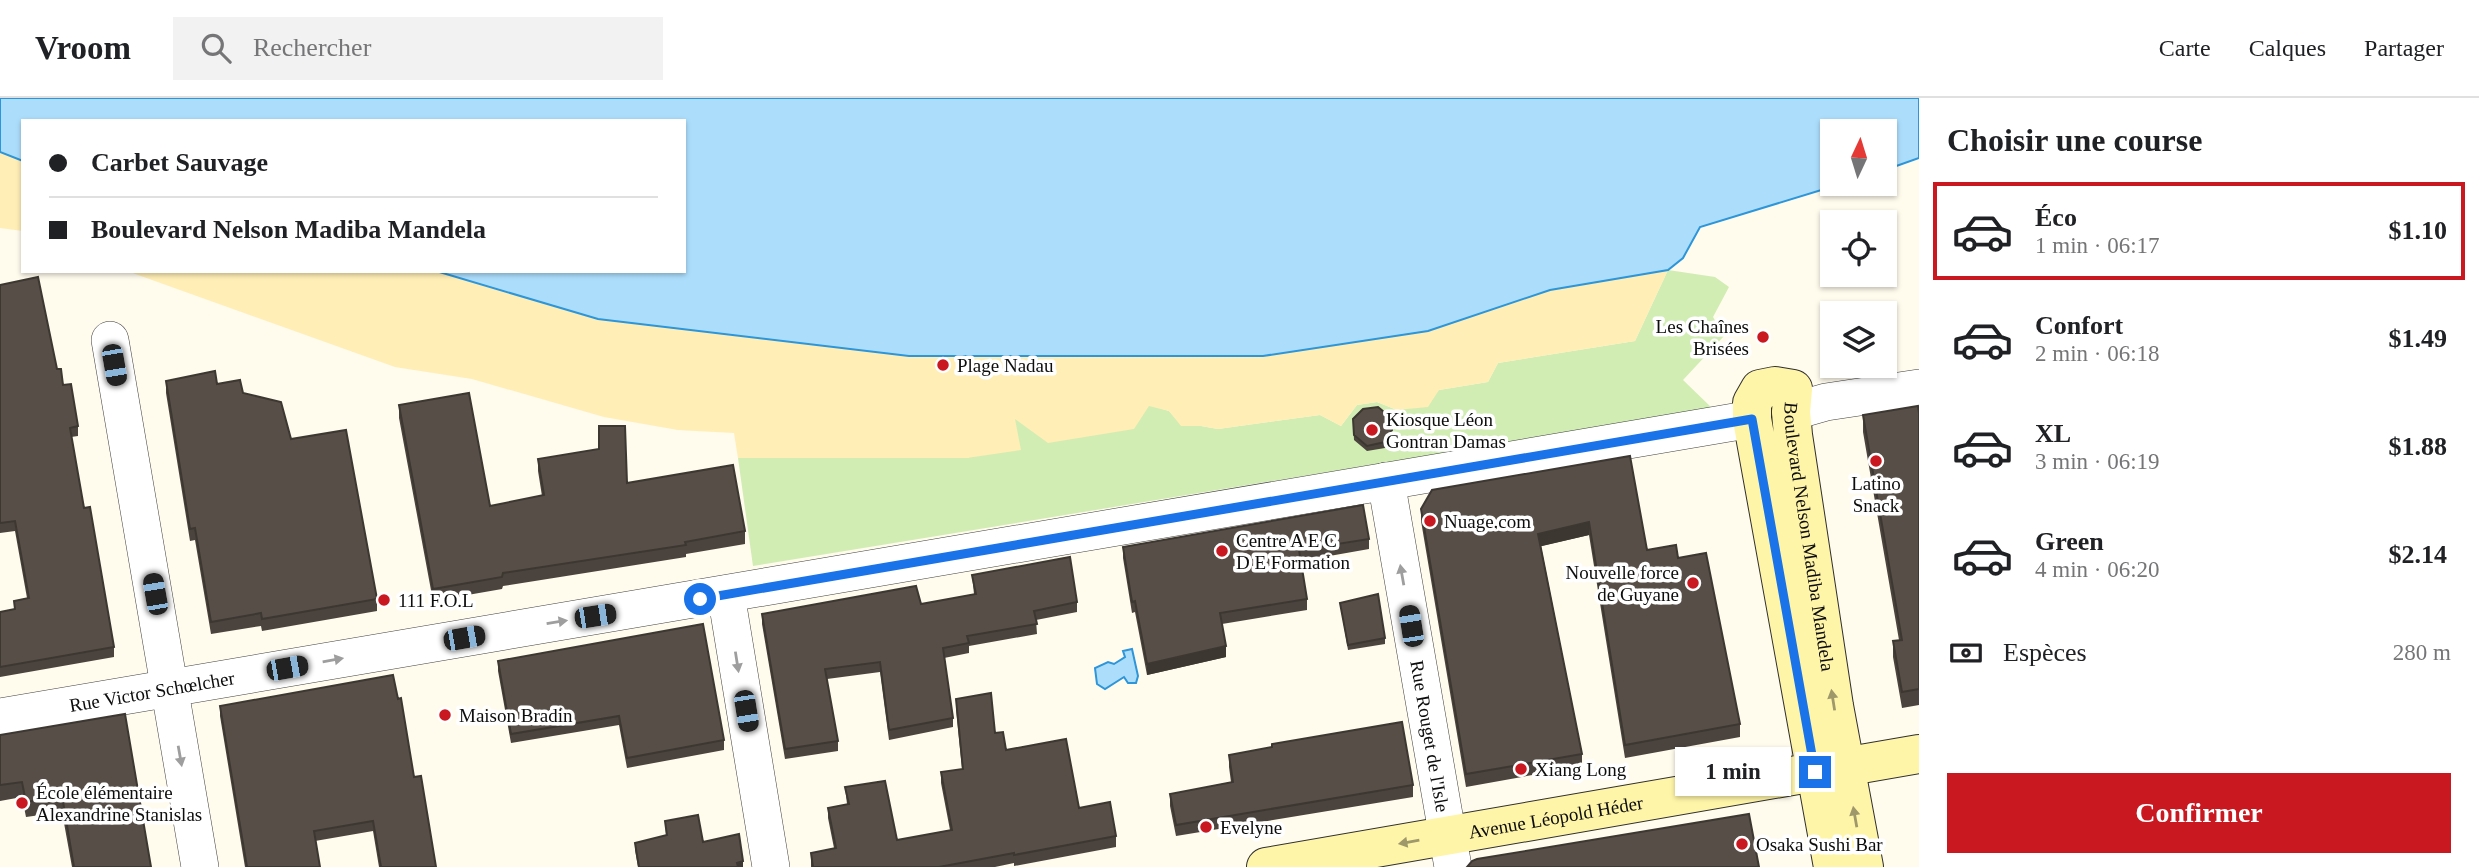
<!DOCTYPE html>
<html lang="fr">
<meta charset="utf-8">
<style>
:root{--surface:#fff;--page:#f2f2f2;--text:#202124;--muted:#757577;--line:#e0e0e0;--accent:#ca1821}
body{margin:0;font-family:Georgia,serif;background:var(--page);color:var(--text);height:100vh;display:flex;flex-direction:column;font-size:26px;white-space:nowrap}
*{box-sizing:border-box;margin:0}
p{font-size:23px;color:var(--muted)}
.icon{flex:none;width:38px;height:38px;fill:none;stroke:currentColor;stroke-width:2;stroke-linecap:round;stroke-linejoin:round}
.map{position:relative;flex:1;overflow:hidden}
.details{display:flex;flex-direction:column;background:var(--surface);width:560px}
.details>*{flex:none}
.banner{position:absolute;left:21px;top:21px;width:665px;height:154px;border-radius:0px;box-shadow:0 2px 5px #0004;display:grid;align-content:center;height:154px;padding:0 28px;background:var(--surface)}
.needle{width:46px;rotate:4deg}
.fabs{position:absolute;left:1820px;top:21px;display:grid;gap:14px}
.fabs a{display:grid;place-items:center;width:77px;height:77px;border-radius:0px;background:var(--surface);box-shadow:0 2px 5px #0004;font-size:35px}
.end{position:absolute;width:32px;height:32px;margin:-16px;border:9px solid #1a73e8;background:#fff;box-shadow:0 0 0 4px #fff}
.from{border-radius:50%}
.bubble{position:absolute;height:49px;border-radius:0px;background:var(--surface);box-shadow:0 2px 5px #0004;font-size:23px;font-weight:800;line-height:49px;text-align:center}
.car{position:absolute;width:21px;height:42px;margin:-21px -10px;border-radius:9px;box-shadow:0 0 5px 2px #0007;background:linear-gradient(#222 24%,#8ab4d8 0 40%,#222 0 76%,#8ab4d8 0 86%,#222 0)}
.banner b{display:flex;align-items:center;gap:24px;height:66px;font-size:26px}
.banner b+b{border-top:2px solid var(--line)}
.banner i{width:18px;height:18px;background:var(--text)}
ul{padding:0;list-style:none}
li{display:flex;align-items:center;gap:21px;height:98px;margin:0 14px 10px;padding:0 14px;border:4px solid transparent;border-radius:0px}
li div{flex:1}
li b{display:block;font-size:26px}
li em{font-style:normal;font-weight:800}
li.current{border-color:var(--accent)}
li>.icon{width:63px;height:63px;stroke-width:1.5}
h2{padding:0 28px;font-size:32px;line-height:84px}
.pay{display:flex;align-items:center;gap:18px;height:77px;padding:0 28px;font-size:26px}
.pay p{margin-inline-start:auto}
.primary-button{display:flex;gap:14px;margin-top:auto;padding:14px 28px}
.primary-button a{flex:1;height:80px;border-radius:0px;background:var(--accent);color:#fff;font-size:28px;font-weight:800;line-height:80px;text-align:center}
header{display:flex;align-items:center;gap:42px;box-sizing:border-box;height:98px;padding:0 35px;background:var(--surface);border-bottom:2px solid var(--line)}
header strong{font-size:33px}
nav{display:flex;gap:38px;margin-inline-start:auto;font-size:24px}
.search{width:490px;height:63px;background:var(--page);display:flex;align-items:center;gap:18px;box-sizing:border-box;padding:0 24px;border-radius:0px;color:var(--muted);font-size:26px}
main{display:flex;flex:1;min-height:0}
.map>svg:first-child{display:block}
.green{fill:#d1edb3}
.sand{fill:#ffeeb5}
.water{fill:#acdefc;stroke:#2d95d9;stroke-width:2}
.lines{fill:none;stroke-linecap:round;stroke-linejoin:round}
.street-casing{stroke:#404040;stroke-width:38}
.secondary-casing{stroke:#2f2f2f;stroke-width:40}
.street{stroke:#fff;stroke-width:37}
.secondary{stroke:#fff5a8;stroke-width:38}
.wall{fill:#4b433e}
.shaded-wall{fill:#3d3732}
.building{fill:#574e48;stroke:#3d3732;stroke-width:2}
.oneway{fill:#9e9e9e}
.oneway2{fill:#9e986a}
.route{stroke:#1a73e8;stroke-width:9}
.poi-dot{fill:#ca1821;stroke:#fff;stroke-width:2.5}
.labels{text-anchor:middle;stroke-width:7;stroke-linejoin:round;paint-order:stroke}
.poi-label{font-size:19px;fill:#0d0d0d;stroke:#fff;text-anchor:start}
.street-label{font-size:19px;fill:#0d0d0d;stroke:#fff}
</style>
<header>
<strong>Vroom</strong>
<div class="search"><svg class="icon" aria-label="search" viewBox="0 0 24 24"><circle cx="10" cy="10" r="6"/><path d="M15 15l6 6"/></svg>Rechercher</div>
<nav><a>Carte</a><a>Calques</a><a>Partager</a></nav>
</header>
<main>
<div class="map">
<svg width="1919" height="769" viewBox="0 0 1919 769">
<rect width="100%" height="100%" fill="#fffbed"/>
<path class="green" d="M1668 172 1715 179 1729 189 1713 219 1724 238 1683 282 1713 311 753 468 738 360H968L1014 321 1149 307 1169 313 1182 328H1201L1218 331 1320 317 1341 328 1357 307 1377 304 1397 312 1439 292 1488 284 1498 265 1635 243Z"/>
<path class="sand" d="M0 54 23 63V133L0 130Z
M1668 172 1635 243 1498 265 1488 284 1439 292 1428 309 1397 312 1377 304 1357 307 1341 328 1320 317 1218 331 1201 328H1181L1169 313 1149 308 1134 331 1048 345 1015 321 1021 352 967 360H738L734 335 678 332 604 319 472 281 395 269 127 173H436L598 221 909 258H1263L1428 233 1550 192Z"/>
<path class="water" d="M0 0H1919V60L1885 72V33H1832V86H1841L1700 129 1683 160 1668 172 1550 192 1428 233 1263 258H909L598 221 436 173H684V23H23V63L0 54Z
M1132 551 1138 578 1136 585H1128L1124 579 1105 591 1097 586 1095 570 1108 564 1114 566 1125 559 1123 553Z"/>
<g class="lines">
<defs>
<g id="street">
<path d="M110 242 200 769"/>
<path d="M1791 314 1826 304 1919 290"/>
<path id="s1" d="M1386 383 1453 769"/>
<path d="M726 496 771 769"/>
<path id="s2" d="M0 619 1752 321"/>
</g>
<g id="secondary">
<path id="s3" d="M1266 769 1919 656"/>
<path id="s4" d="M1833 769 1752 321V305L1760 291 1775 288 1793 291 1791 314 1793 337 1834 608 1864 769"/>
</g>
</defs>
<use href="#street" class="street-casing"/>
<use href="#secondary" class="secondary-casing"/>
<use href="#street" class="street"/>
<use href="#secondary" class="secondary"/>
</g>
<path class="wall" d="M0 187 57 271 78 328V338L71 339 84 410 114 549V559L0 579V514L14 512V503L27 500 15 433 0 435Z
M166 283 217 286 243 295 291 341 377 501V513L262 533 261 528 211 536 195 442 190 443 166 295Z
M399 307 490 408 542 398 538 373V361L627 385 745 433V446L686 456V459L503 488 502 491 433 503 399 320Z
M1919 315V607L1902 610 1893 559V543L1899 542 1863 334V317Z
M1353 321 1392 338 1385 350 1367 353 1354 342Z
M1630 358 1647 452 1678 460 1740 626V639L1625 660 1589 437 1541 448 1582 656V668L1466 689 1421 423V411Z
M1369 441V451L1301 463 1307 501V512L1222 526 1226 559 1147 577 1135 514 1132 515 1123 460V449Z
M972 477 1077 504V514L1036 522 1037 536 969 548V555L944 560 953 620V629L889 642 880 574 827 581 838 643V653L785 661 762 526V516L921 506 974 496Z
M1340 505 1385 540V546L1348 552Z
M498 563 724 642V652L627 670 619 627 511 645 498 573Z
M956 601 995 635 1006 652 1116 738V749L1014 768V765L995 769H811V755L834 750 828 720V710L847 706 845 689 897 742 950 732 941 685V674L962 671 956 611Z
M220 608 414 679 436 769H379L373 733 315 743 320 769H245L220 618Z
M0 637 151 769H72L62 714 26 719 22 699 0 703Z
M1229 657 1413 687V699L1176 738 1170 708V696L1231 684 1229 669Z
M665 723 703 744 743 769H638L635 752V745L666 738Z"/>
<path class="shaded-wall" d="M1392 332V338L1385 350V344Z
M1589 424V437L1538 449V436Z
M1226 548V559L1147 577V566Z
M743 763V769H737V765Z"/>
<path class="building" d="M38 179 57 271H61L63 287 71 286 78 328 70 330 84 410 90 409 114 549 0 569V514L15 511 14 503 29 500 15 423 0 425V187Z
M215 273 217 286 240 282 243 295 281 304 291 341 346 332 377 501 262 521 261 515 211 524 195 430 190 431 166 283Z
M469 295 490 408 544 397 538 361 599 351V328H625L627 385 733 367 745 433 685 444 686 447 503 475 502 479 433 491 399 307Z
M1918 308 1919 315V591L1902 594 1893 543 1902 542 1863 317Z
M1378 309 1389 318 1392 332 1385 344 1367 348 1354 337 1353 321 1363 311Z
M1630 358 1647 452 1676 447 1678 460 1706 455 1740 626 1625 647 1589 424 1538 436 1582 656 1466 676 1421 411 1432 392Z
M1363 407 1369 441 1299 452 1307 501 1220 515 1226 548 1147 566 1135 503 1132 504 1123 449Z
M1070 459 1077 504 1034 513 1037 526 967 538 969 545 943 550 953 620 889 632 880 564 825 571 838 643 785 651 762 516 916 488 921 506 976 496 972 477Z
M1378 496 1385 540 1348 547 1340 505Z
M703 526 724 642 627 660 619 618 511 636 498 563Z
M393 577 398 601 401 600 414 679 421 678 436 769H381L373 723 314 733 320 769H247L220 608Z
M991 595 995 635 1003 634 1006 652 1066 641 1079 710 1110 704 1116 738 1014 757V755L939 769H813L811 755 836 750 828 710 849 706 845 689 885 683 897 742 952 732 941 674 963 671 956 601Z
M125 616 151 769H74L62 698 26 704 22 684 0 687V637Z
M1402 624 1413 687 1176 727 1170 696 1233 684 1229 657 1272 649V646Z
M1749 716 1759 769H1467L1472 763 1477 761Z
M698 717 703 744 739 736 743 763 737 765 738 769H639L635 745 667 737 665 723Z"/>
<defs><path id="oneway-solid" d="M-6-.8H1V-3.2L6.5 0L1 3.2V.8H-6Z" transform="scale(1.75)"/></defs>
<g class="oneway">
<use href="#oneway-solid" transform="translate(1402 477) rotate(-100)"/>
<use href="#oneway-solid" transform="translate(557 524) rotate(-9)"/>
<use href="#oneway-solid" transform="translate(333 562) rotate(-10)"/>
<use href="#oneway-solid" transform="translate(737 564) rotate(81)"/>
<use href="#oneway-solid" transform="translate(180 658) rotate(80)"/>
</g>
<g class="oneway2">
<use href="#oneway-solid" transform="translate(1833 602) rotate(-99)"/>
<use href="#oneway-solid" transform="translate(1855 719) rotate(-100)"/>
<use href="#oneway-solid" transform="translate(1409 744) rotate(170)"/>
</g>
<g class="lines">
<path class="route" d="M700 501 1752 321 1815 674"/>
</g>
<g class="poi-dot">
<circle cx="1763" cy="239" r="7"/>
<circle cx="943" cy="267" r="7"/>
<circle cx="1372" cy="332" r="7"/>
<circle cx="1876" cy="363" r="7"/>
<circle cx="1430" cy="423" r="7"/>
<circle cx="1222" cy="453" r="7"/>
<circle cx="1693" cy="485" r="7"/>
<circle cx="384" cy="502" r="7"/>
<circle cx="445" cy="617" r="7"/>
<circle cx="1521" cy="671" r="7"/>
<circle cx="22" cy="705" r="7"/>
<circle cx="1206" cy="729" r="7"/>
<circle cx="1742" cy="746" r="7"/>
</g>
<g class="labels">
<g class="poi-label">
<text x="1749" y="235" text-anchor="end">Les Chaînes<tspan x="1749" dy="22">Brisées</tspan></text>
<text x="957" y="274">Plage Nadau</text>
<text x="1386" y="328">Kiosque Léon<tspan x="1386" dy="22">Gontran Damas</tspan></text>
<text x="1876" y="392" text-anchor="middle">Latino<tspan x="1876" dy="22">Snack</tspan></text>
<text x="1444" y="430">Nuage.com</text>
<text x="1236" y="449">Centre A E C<tspan x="1236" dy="22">D E Formation</tspan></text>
<text x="1679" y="481" text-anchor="end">Nouvelle force<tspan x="1679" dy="22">de Guyane</tspan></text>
<text x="398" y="509">111 F.O.L</text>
<text x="459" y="624">Maison Bradin</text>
<text x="1535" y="678">Xiang Long</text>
<text x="36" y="701">École élémentaire<tspan x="36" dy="22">Alexandrine Stanislas</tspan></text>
<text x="1220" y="736">Evelyne</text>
<text x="1756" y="753">Osaka Sushi Bar</text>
</g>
<g class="street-label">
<text dy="7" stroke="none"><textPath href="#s4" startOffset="670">Boulevard Nelson Madiba Mandela</textPath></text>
<text dy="7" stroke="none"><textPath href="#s2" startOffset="154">Rue Victor Schœlcher</textPath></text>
<text dy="7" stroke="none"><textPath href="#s1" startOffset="259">Rue Rouget de l'Isle</textPath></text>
<text dy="7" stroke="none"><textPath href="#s3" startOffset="294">Avenue Léopold Héder</textPath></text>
</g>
</g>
</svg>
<div class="fabs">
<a><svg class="needle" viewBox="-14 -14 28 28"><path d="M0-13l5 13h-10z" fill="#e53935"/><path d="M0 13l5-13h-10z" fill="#757577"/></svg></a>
<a><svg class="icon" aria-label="locate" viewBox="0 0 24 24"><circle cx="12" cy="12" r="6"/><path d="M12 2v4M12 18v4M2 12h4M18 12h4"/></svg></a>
<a><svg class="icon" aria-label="layers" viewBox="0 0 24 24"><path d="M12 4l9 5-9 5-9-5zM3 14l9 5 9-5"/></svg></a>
</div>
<i class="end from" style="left:700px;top:501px"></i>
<i class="end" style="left:1815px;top:674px"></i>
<div class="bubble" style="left:1675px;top:649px;width:116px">1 min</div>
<i class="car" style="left:114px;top:267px;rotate:170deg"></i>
<i class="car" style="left:155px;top:496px;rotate:350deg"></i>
<i class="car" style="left:595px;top:518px;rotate:81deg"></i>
<i class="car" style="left:1411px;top:528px;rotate:351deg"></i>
<i class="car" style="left:464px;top:540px;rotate:80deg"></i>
<i class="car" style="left:287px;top:570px;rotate:80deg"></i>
<i class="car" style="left:746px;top:613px;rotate:171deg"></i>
<div class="banner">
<b><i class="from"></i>Carbet Sauvage</b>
<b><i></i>Boulevard Nelson Madiba Mandela</b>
</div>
</div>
<section class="details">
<h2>Choisir une course</h2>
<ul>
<li class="current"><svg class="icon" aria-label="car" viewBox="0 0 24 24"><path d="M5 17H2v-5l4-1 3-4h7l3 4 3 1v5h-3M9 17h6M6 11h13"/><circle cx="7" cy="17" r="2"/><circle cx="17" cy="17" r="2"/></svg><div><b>Éco</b><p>1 min · 06:17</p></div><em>$1.10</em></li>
<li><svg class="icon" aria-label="car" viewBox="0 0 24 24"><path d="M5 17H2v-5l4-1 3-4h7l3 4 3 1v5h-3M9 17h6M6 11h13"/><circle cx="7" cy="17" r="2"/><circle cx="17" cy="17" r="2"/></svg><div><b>Confort</b><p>2 min · 06:18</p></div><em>$1.49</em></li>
<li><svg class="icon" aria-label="car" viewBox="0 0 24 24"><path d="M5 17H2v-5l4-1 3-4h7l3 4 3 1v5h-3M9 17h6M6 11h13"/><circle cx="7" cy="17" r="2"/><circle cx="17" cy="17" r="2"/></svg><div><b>XL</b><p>3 min · 06:19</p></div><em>$1.88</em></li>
<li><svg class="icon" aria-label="car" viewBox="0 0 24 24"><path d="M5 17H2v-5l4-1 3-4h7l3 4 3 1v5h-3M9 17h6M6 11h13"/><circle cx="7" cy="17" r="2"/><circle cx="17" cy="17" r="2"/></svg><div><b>Green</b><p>4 min · 06:20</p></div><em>$2.14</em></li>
</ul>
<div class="pay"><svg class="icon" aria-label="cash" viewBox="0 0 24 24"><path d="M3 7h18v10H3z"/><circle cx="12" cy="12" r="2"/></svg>Espèces<p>280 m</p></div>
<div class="primary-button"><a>Confirmer</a></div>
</section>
</main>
